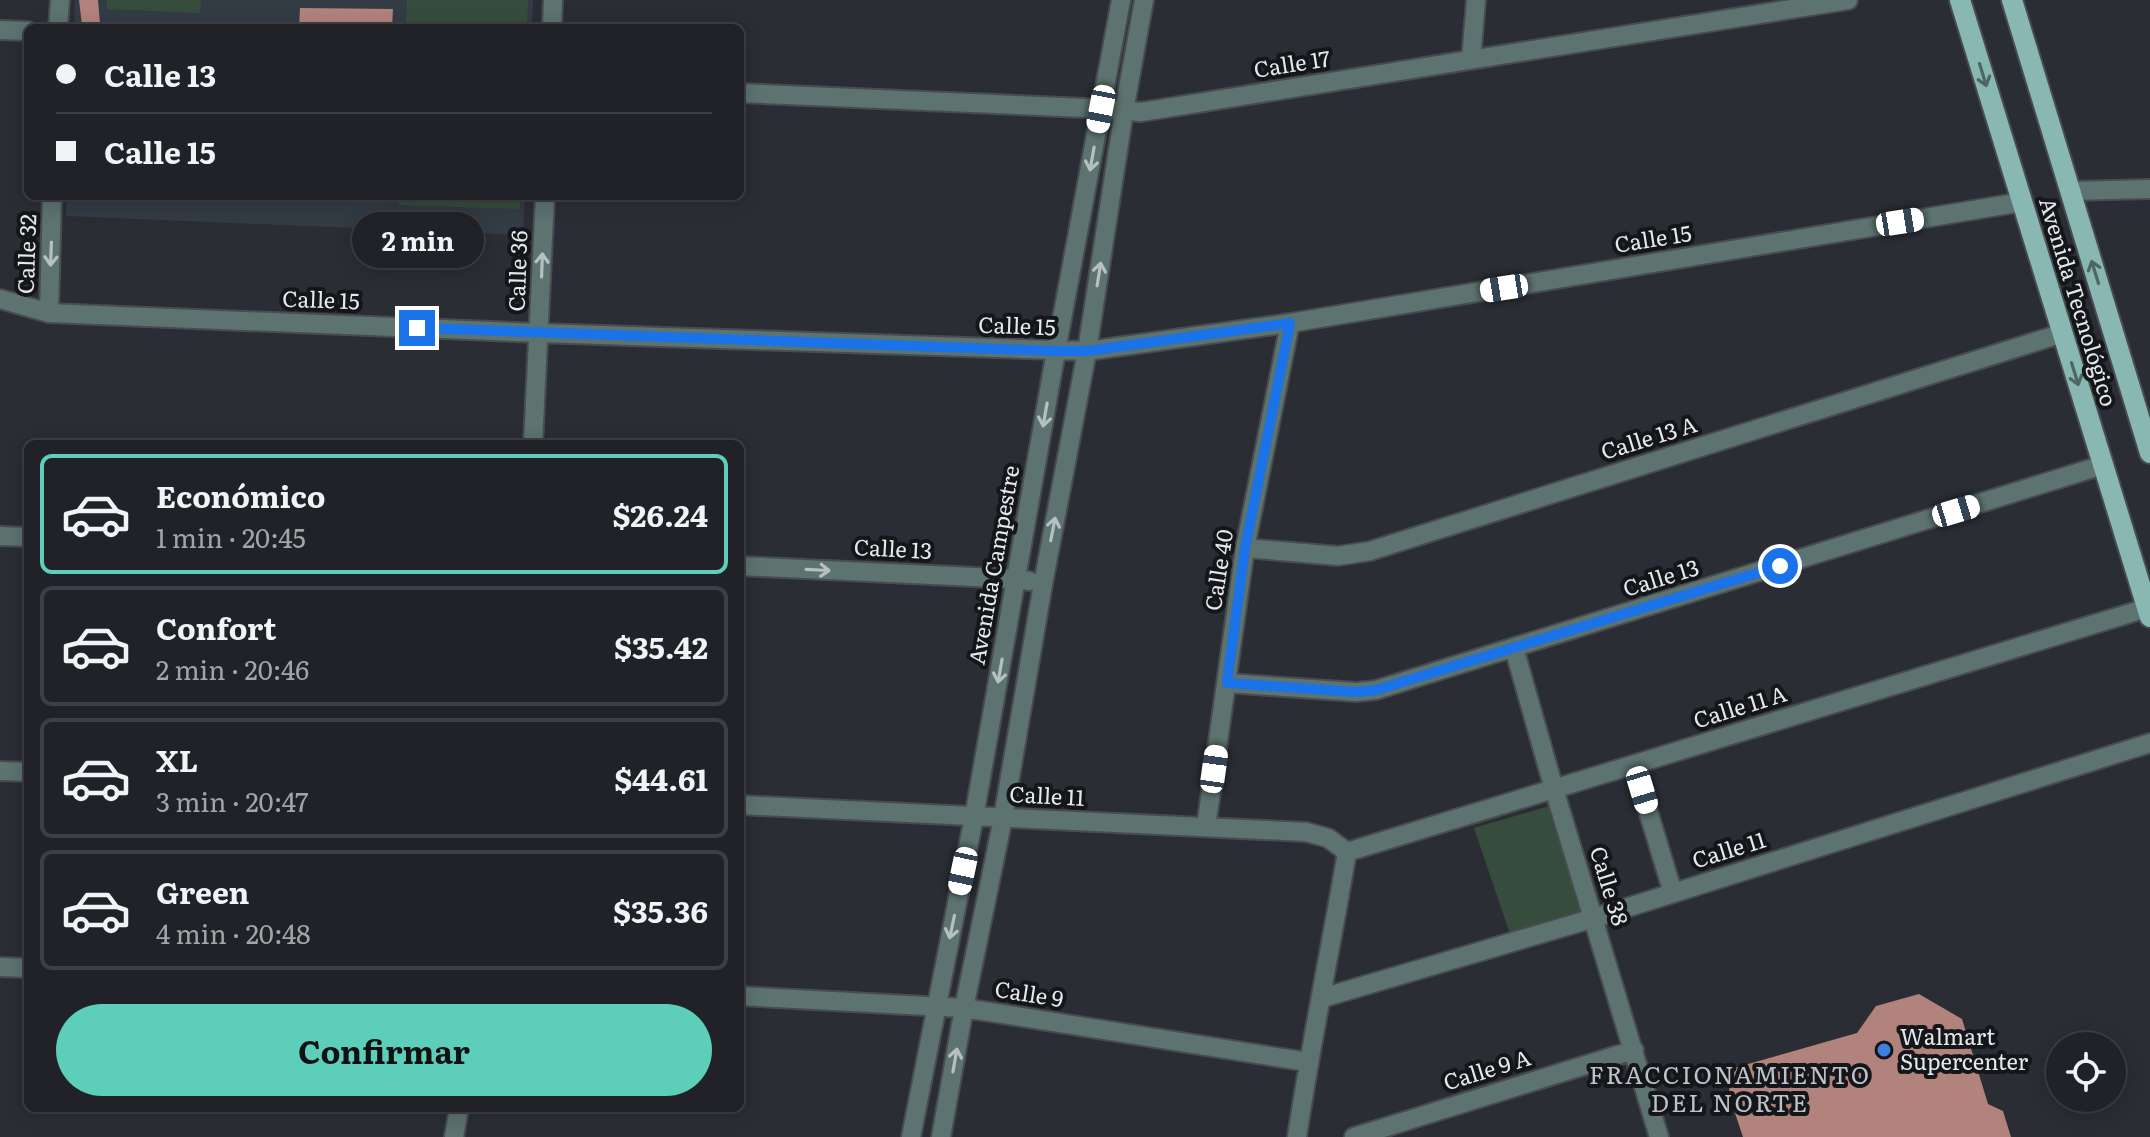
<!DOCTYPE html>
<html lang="es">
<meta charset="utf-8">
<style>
:root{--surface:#202227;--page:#282a2f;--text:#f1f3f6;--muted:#a2a4a7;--line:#3d3f44;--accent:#5cceba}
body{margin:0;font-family:Literata,serif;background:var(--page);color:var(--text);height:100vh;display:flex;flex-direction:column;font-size:30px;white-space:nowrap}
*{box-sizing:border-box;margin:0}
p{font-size:26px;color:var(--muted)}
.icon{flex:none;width:44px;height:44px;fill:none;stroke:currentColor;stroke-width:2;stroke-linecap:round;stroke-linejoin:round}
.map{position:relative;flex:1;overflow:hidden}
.side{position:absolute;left:24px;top:440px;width:720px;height:672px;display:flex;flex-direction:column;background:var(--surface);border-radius:12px;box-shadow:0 4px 20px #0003,0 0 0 2px var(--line)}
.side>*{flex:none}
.top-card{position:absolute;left:24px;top:24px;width:720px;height:176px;border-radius:12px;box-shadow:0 4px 20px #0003,0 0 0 2px var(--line);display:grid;align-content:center;height:176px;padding:0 32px;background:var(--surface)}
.fabs{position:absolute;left:2046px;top:1032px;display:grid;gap:16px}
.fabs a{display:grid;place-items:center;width:80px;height:80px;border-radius:50%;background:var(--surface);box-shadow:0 4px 20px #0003,0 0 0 2px var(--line);font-size:40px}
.end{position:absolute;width:36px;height:36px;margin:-18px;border:10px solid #1a73e8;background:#fff;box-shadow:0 0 0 4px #fff}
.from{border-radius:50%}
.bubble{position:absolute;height:56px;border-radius:28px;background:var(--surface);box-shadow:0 4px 20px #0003,0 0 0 2px var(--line);font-size:26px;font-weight:700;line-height:56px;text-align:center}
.car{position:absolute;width:24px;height:48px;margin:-24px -12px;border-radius:10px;box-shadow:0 0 6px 2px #0007;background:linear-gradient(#fff 24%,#345 0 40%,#fff 0 76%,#345 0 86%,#fff 0)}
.top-card b{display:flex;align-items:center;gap:28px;height:76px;font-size:30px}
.top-card b+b{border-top:2px solid var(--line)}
.top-card i{width:20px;height:20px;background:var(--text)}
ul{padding:14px 0 0;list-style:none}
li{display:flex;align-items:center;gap:24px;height:120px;margin:0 16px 12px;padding:0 16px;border:4px solid var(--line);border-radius:12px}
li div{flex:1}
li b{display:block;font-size:30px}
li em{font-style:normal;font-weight:700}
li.on{border-color:var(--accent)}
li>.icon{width:72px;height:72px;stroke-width:1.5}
.action{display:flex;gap:16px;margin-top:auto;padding:16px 32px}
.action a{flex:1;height:92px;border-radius:48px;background:var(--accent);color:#111;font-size:32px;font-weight:700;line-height:92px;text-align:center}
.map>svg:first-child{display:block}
.built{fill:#333b45}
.green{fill:#364d3d}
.building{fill:#b2827c}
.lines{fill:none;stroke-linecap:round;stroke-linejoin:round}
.minor-casing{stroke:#484c51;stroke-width:22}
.major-casing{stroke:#484c51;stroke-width:24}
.minor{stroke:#5c736f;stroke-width:18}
.major{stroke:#88b8b1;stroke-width:20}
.oneway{stroke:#4e6765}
.oneway2{stroke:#b6c0c0}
.route{stroke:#1a73e8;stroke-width:10}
.shop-dot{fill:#3f7fe0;stroke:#141619;stroke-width:3}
.labels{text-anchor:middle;stroke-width:8;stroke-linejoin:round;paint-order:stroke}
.street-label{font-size:22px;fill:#e6e9ec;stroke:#141619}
.poi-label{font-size:22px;fill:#e6e9ec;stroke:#141619;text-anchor:start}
.neighbourhood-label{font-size:24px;letter-spacing:2px;fill:#bdc2c9;stroke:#141619}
</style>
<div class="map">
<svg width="2150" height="1137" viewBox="0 0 2150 1137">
<rect width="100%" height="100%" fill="#2a2e34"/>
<path class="built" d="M75 0H533L532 28H74Z
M67 196H525L523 235 66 216Z"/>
<path class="green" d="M107 0H201L200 13 107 9Z
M407 0H528L527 28H406Z
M321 196H390V203L320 201Z
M399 196H520V209L399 205Z
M1553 805 1585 911 1510 934 1474 828Z"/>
<path class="building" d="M79 0H98L100 23 82 25Z
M300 8 393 9 392 28H299Z
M1919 994 1962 1019 1988 1104 2003 1111 2011 1137H1743L1729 1095 1730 1076 1734 1068 1857 1033 1876 1006Z"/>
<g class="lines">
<defs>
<path id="minor" d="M58 28 60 0
M552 28 553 0
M0 30 28 31
M1471 60 1476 0
M740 93 1085 108 1141 112 1848 0
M2070 191 2150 189
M0 299 49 313 540 333 1087 351 1290 323 2022 202
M49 313 52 196
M533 444 545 196
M0 536 28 537
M1245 548 1338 556 1370 551 2063 333
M740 566 1017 579 1029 581
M1514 648 1554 789 1659 1137
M1227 683 1356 692 1376 690 2103 465
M1634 765 1673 893
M0 771 28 772
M740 805 1306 832 1328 838 1347 852
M1206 827 1245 548 1290 323
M1347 852 2147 608
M0 967 28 968
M740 996 964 1008 1308 1062
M1322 998 1594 918 2150 743
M454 1137 459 1108
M911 1137 974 817 1056 351 1121 0
M941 1137 964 1008 1003 818 1043 584 1087 351 1124 111 1144 0
M1297 1137C1311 1042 1331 947 1347 852
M1354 1137 1634 1050"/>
<path id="major" d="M1960 0 2150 617
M2012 0 2150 453"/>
</defs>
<use href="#minor" class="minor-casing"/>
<use href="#major" class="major-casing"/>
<use href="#minor" class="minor"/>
<use href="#major" class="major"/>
</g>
<defs><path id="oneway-shaft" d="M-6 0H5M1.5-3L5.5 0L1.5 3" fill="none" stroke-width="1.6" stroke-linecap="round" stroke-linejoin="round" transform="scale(2)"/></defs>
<g class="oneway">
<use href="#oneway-shaft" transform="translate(1983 75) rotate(73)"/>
<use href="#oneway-shaft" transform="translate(2095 272) rotate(-107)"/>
<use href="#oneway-shaft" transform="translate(2075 374) rotate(73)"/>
</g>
<g class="oneway2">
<use href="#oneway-shaft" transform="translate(1092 159) rotate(100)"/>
<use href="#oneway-shaft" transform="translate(51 254) rotate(92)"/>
<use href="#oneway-shaft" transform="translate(542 265) rotate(-88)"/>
<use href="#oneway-shaft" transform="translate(1099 274) rotate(-81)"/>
<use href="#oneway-shaft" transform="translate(1045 415) rotate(100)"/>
<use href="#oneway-shaft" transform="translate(1053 529) rotate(-79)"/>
<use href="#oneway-shaft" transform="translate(818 570) rotate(3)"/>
<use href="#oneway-shaft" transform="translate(1000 671) rotate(100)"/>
<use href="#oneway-shaft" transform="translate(952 927) rotate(102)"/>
<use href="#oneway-shaft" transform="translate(955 1060) rotate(-80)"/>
</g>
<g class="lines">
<path class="route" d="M417 328 1056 351H1087L1290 323 1245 548 1227 683 1356 692 1376 690 1780 566"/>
</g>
<circle class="shop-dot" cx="1884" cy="1050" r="8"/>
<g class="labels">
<g class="street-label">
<text transform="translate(1292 64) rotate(-9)" y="8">Calle 17</text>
<text transform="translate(1653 239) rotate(-9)" y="8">Calle 15</text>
<text transform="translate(27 254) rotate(-88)" y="8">Calle 32</text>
<text transform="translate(518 271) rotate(-88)" y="8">Calle 36</text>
<text transform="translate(321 300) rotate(2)" y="8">Calle 15</text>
<text transform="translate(2078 302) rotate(73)" y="8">Avenida Tecnológico</text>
<text transform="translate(1017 326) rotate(2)" y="8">Calle 15</text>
<text transform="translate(1649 438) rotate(-17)" y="8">Calle 13 A</text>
<text transform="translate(893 549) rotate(3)" y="8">Calle 13</text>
<text transform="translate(994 565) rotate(-80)" y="8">Avenida Campestre</text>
<text transform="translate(1219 570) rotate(-81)" y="8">Calle 40</text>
<text transform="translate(1661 578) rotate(-17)" y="8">Calle 13</text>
<text transform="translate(1740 707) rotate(-17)" y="8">Calle 11 A</text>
<text transform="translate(1047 796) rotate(3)" y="8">Calle 11</text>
<text transform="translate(1729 850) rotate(-17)" y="8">Calle 11</text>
<text transform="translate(1609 886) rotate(73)" y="8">Calle 38</text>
<text transform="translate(1029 994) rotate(9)" y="8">Calle 9</text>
<text transform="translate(1487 1070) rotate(-17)" y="8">Calle 9 A</text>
</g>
<g class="poi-label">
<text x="1900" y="1045">Walmart<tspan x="1900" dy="25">Supercenter</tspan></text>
</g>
<g class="neighbourhood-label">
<text x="1730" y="1084">FRACCIONAMIENTO<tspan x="1730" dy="28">DEL NORTE</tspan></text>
</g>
</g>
</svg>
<div class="fabs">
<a><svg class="icon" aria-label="locate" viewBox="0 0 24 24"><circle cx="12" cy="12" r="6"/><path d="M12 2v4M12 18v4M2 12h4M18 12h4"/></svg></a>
</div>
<i class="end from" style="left:1780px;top:566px"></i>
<i class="end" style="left:417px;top:328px"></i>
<div class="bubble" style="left:352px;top:212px;width:132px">2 min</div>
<i class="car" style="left:1101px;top:109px;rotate:191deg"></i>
<i class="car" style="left:1900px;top:222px;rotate:81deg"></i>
<i class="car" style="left:1504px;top:288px;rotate:261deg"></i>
<i class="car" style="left:1956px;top:511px;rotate:73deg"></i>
<i class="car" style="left:1214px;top:769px;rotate:8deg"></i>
<i class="car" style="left:1642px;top:790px;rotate:163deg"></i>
<i class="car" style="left:963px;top:871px;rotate:192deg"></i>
<div class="top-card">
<b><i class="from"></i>Calle 13</b>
<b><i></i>Calle 15</b>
</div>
<section class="side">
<ul>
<li class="on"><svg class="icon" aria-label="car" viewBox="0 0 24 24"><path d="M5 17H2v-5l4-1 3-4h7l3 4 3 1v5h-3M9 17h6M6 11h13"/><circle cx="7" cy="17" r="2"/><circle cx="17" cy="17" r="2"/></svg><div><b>Económico</b><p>1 min · 20:45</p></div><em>$26.24</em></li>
<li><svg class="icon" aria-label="car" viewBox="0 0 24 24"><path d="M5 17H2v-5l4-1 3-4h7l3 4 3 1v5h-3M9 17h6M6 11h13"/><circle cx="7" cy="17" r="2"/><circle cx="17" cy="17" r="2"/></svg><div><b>Confort</b><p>2 min · 20:46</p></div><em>$35.42</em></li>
<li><svg class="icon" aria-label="car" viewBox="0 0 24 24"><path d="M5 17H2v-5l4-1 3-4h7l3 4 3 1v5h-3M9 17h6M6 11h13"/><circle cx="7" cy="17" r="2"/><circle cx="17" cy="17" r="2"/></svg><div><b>XL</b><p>3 min · 20:47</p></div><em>$44.61</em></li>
<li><svg class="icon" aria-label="car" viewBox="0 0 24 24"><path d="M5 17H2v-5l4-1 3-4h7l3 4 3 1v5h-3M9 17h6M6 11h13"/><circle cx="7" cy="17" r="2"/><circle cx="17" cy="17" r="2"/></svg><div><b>Green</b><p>4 min · 20:48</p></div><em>$35.36</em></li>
</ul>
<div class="action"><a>Confirmar</a></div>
</section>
</div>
